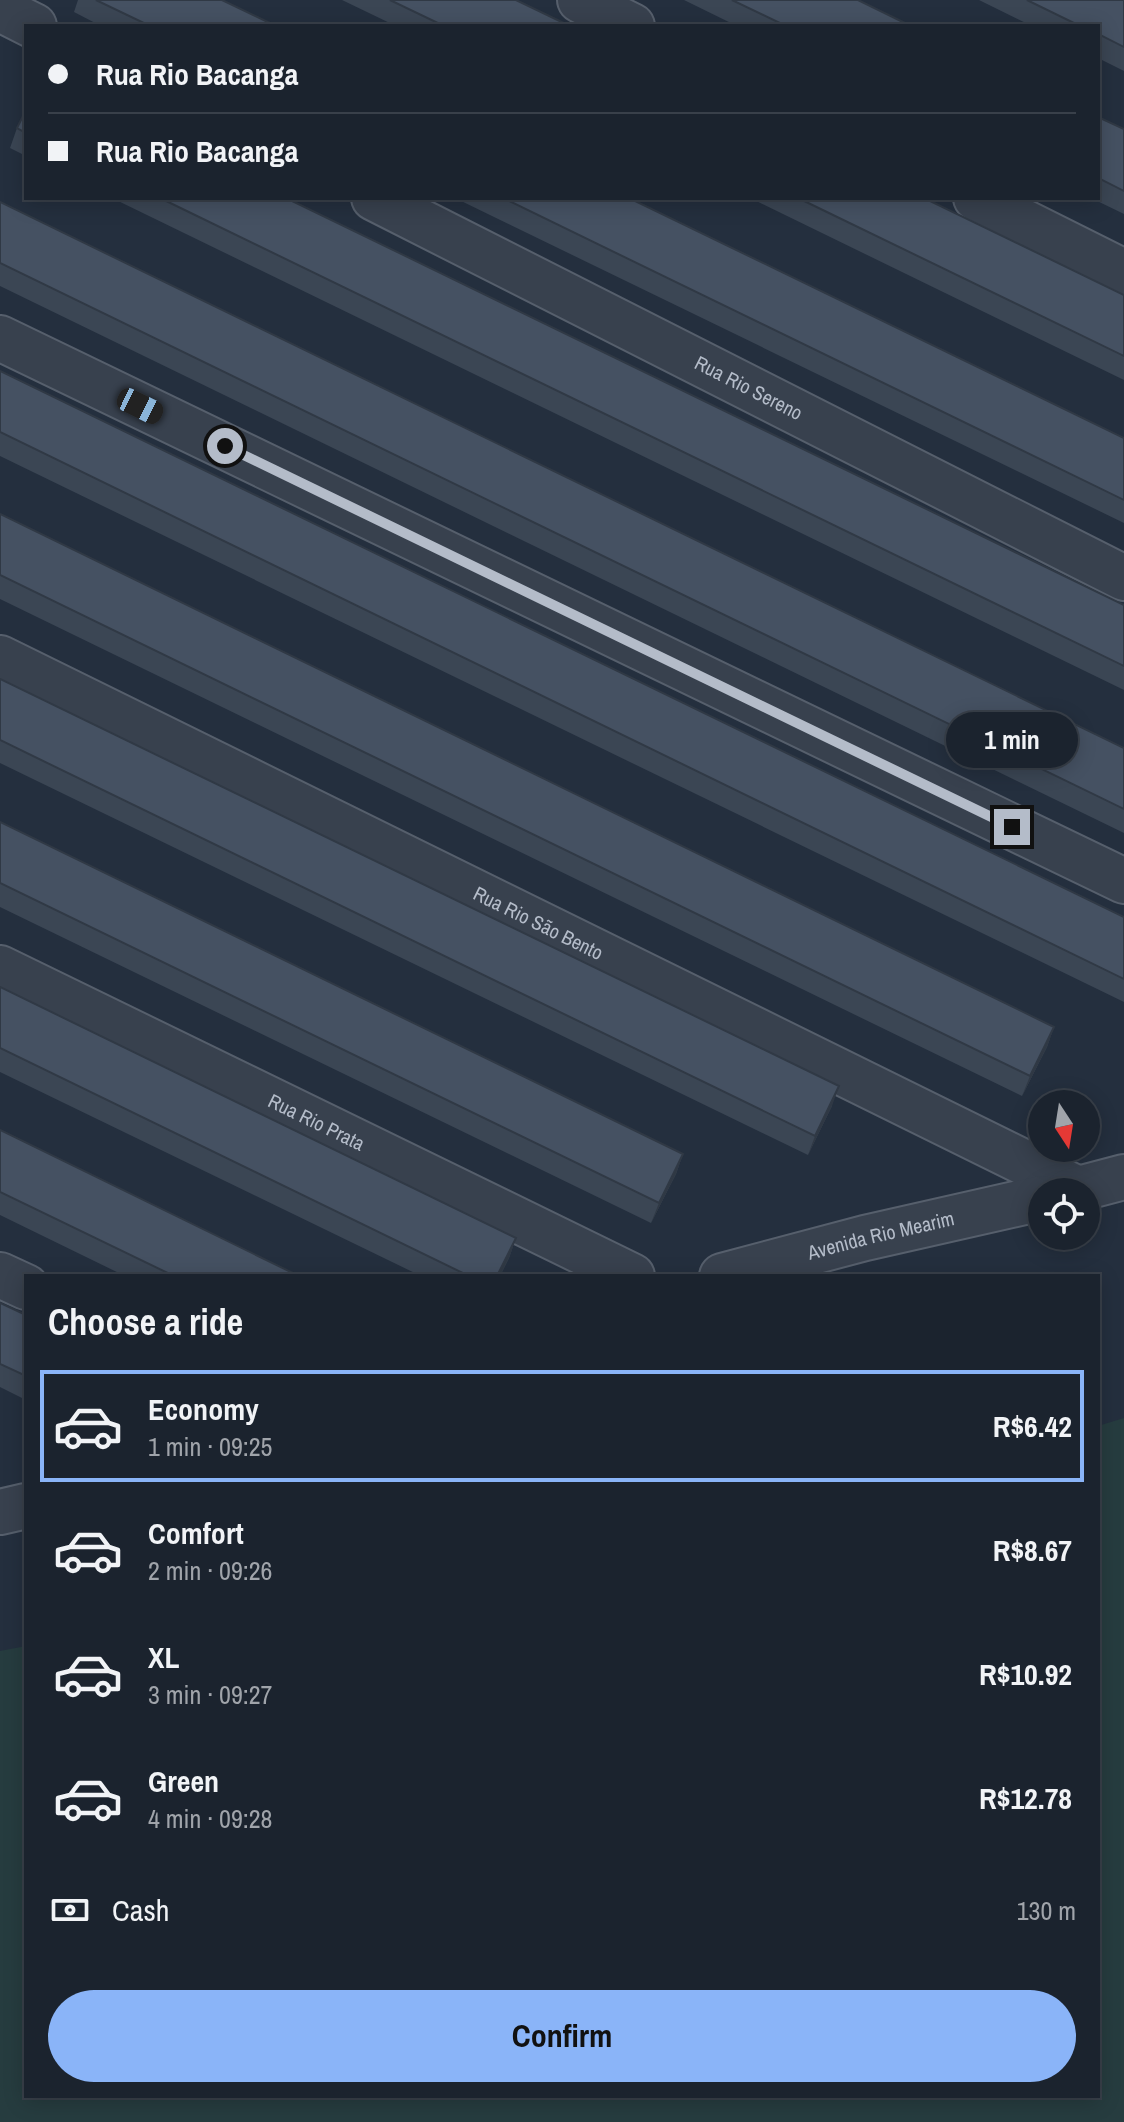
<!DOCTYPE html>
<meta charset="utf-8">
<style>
:root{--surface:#1b232e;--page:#242b36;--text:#f1f3f6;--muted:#a0a4aa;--line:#39404a;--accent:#8ab4f8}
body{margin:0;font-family:"Archivo Narrow",sans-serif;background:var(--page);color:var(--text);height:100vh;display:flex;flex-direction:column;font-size:30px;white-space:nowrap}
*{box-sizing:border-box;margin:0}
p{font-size:26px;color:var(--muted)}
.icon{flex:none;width:44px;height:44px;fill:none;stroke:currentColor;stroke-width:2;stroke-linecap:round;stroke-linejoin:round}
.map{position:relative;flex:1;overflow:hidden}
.panel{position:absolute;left:24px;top:1274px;width:1076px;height:824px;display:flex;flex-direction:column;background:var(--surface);border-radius:0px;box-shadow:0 4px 20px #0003,0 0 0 2px var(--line)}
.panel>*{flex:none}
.hud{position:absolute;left:24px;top:24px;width:1076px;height:176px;border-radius:0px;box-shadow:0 4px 20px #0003,0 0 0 2px var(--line);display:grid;align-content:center;height:176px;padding:0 24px;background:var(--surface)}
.needle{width:52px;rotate:168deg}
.buttons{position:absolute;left:1028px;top:1090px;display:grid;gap:16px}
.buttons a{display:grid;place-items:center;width:72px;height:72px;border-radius:50%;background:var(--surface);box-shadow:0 4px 20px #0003,0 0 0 2px var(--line);font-size:40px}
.end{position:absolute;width:36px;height:36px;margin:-18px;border:10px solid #b4bcc9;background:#111;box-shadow:0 0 0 4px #111}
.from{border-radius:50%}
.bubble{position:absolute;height:56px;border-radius:28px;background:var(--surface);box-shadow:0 4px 20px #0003,0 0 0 2px var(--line);font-size:26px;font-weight:700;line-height:56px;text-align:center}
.car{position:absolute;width:24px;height:48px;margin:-24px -12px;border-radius:10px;box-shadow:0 0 6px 2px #0007;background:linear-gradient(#222 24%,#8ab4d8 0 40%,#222 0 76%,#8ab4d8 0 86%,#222 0)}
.hud b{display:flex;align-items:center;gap:28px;height:76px;font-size:30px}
.hud b+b{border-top:2px solid var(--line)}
.hud i{width:20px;height:20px;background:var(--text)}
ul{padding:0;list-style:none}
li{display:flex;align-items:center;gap:24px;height:112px;margin:0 16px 12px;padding:0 8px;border:4px solid transparent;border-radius:0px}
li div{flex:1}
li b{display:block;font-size:30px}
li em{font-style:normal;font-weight:700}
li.on{border-color:var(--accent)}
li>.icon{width:72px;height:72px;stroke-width:1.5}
h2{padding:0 24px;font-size:36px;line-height:96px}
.pay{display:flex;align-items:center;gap:20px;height:88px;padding:0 24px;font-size:30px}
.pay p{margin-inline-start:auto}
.action{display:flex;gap:16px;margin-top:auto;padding:16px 24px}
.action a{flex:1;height:92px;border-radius:48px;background:var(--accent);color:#111;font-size:32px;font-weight:700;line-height:92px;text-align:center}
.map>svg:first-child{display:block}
.green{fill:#263c3f}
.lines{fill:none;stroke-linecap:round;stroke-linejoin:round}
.minor-casing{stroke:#565f6c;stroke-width:48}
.minor{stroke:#38414e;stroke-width:44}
.wall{fill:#3b4654}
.shaded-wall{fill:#303945}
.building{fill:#455162;stroke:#303945;stroke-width:2}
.route{stroke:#b4bcc9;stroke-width:10}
.labels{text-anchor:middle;stroke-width:7;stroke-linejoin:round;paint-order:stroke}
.street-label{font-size:20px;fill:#b4bcc9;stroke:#1d2633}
</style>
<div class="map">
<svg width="1124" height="2122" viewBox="0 0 1124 2122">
<rect width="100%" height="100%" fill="#242f3e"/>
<path class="green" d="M1124 1418V2122H0V1651L26 1646V2096H1098V1426Z"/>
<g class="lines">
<defs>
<g id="minor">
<path d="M580 0 632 26"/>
<path d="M0 9 34 26"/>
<path id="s1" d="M374 198 1124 578"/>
<path d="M976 198 1124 272"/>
<path d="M0 338 1124 881"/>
<path id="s2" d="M0 658 1078 1189"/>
<path id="s3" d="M0 968 632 1276"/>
<path d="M1067 1192 1124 1177"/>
<path d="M0 1275 26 1287"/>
<path id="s4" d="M722 1276 865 1238 1042 1198"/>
<path d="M0 1512 26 1506"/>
</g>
</defs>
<use href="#minor" class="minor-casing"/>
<use href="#minor" class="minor"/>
</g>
<path class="wall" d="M78 0H222L276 26H101L74 12Z
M342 0H516L570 26H396Z
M684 0H858L911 26H737Z
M979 0H1124V71L1098 58V26H1032Z
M26 110V156L10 148 17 128Z
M1098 117 1124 129V214L1091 198H1098Z
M112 198H286L1124 605V690Z
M455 198H629L1124 438V523Z
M750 198H924L1124 295V380Z
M0 202 1124 748V833L0 286Z
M0 371 1124 917V1002L0 456Z
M0 514 1054 1027 1047 1047 1022 1096 0 599Z
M0 679 832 1106 808 1155 0 763Z
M0 822 683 1154 676 1174 651 1223 0 907Z
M0 987 516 1238 509 1258 500 1276H421L0 1072Z
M0 1130 299 1276H125L0 1215Z
M0 1303 26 1315V1400L0 1387Z"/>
<path class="shaded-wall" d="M1054 1027 1047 1047 1022 1096 1030 1076Z
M839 1086 832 1106 808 1155 815 1136Z
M683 1154 676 1174 651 1223 659 1203Z
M516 1238 509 1258 500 1276H497Z"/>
<path class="building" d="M96 0H222L276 26H150Z
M390 0H516L570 26H444Z
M732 0H858L911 26H786Z
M1027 0H1124V47L1098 34V26H1080Z
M26 110V133L17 128Z
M1098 117 1124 129V191L1098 178Z
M160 198H286L1124 605V666Z
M503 198H629L1124 438V500Z
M798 198H924L1124 295V356Z
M0 202 1124 748V809L0 263Z
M0 371 1124 917V979L0 432Z
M0 514 1054 1027 1030 1076 0 575Z
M0 679 839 1086 815 1136 0 740Z
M0 822 683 1154 659 1203 0 883Z
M0 987 516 1238 497 1276H469L0 1048Z
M0 1130 299 1276H174L0 1192Z
M0 1303 26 1315V1376L0 1364Z"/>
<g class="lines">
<path class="route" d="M225 446 1012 827"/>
</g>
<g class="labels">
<g class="street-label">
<text dy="7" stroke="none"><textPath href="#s1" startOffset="420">Rua Rio Sereno</textPath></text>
<text dy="7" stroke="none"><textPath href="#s2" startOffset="600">Rua Rio São Bento</textPath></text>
<text dy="7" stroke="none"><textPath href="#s3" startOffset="352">Rua Rio Prata</textPath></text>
<text dy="7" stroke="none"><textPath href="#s4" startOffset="164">Avenida Rio Mearim</textPath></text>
</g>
</g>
</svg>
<div class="buttons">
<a><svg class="needle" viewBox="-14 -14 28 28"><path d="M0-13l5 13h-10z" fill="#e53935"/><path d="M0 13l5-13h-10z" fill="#a0a4aa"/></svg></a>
<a><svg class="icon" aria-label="locate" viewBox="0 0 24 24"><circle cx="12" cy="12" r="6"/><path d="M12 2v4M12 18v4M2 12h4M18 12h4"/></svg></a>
</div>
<i class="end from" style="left:225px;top:446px"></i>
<i class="end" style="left:1012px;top:827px"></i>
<div class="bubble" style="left:946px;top:712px;width:132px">1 min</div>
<i class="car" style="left:140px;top:406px;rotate:116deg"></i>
<div class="hud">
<b><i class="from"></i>Rua Rio Bacanga</b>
<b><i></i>Rua Rio Bacanga</b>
</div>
<section class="panel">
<h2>Choose a ride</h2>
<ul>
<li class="on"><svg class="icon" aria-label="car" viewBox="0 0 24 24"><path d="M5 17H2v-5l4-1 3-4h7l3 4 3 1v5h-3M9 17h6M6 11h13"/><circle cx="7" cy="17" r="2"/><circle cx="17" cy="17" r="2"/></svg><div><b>Economy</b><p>1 min · 09:25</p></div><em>R$6.42</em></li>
<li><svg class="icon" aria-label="car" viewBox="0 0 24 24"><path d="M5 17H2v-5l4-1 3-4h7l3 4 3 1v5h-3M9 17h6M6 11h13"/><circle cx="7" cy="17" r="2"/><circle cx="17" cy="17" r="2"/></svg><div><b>Comfort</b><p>2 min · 09:26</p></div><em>R$8.67</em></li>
<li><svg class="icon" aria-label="car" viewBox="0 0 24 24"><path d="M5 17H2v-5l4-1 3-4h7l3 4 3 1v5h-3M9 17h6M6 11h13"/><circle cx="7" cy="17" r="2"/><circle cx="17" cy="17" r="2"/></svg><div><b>XL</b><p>3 min · 09:27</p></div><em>R$10.92</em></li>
<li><svg class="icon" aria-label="car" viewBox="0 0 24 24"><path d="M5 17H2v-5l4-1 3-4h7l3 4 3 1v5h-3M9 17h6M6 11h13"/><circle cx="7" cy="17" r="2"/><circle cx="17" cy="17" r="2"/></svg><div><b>Green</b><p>4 min · 09:28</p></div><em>R$12.78</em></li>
</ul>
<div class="pay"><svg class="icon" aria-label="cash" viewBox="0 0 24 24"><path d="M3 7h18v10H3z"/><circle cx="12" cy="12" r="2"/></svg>Cash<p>130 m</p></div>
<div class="action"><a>Confirm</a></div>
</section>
</div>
